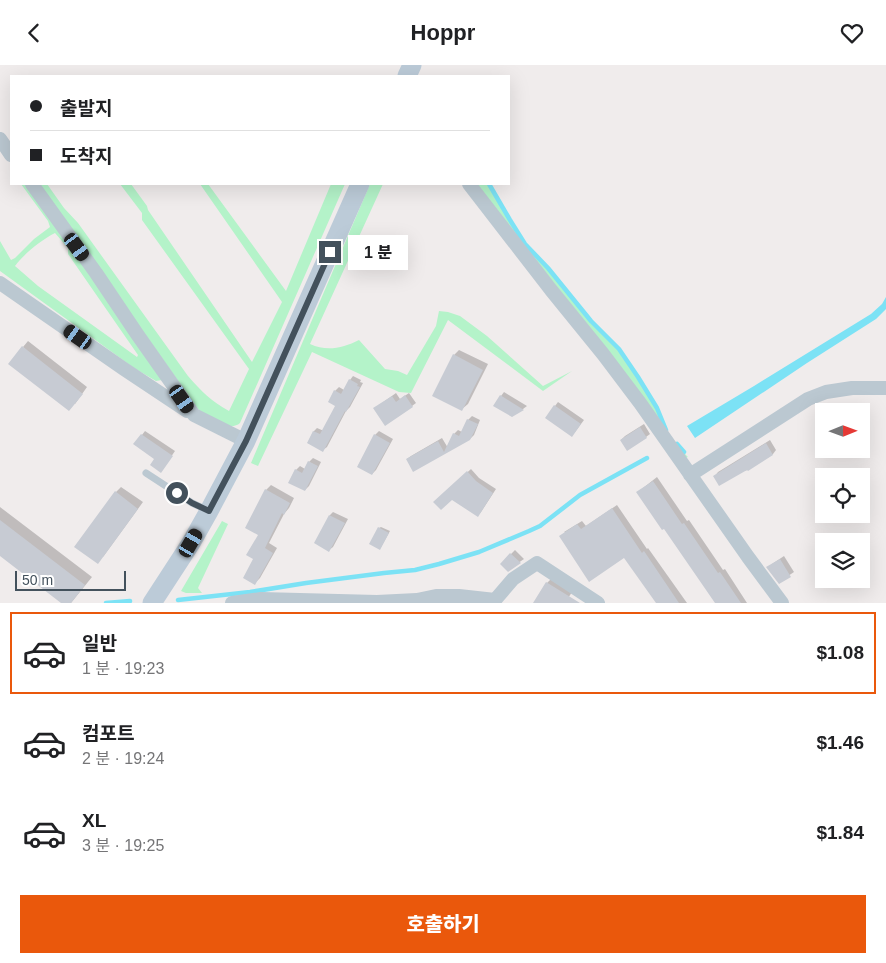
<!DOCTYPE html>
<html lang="ko">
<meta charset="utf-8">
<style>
:root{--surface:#fff;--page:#f2f2f2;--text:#202124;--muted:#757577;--line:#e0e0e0;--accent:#ea580c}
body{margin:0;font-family:Arial,"Noto Sans KR",sans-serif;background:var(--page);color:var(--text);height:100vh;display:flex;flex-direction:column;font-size:19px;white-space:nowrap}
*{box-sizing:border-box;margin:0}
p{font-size:16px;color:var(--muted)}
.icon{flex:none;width:28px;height:28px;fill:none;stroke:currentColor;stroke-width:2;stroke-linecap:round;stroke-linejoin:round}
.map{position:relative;height:538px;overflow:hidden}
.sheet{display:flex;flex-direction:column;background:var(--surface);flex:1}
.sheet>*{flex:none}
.hud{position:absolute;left:10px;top:10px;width:500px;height:110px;border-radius:0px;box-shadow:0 5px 20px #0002;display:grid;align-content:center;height:110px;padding:0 20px;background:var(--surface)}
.needle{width:32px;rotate:89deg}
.tools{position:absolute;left:815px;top:338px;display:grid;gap:10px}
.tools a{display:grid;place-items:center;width:55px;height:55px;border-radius:0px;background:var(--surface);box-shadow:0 5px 20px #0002;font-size:25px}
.scale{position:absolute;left:15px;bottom:12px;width:111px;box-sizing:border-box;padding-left:5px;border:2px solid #43515c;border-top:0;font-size:14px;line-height:18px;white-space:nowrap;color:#43515c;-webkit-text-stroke:4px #fff;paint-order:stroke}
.end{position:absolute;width:22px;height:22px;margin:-11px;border:6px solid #43515c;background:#fff;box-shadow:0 0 0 2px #fff}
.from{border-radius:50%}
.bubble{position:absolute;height:35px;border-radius:0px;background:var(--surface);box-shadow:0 5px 20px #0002;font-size:16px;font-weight:800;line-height:35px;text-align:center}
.car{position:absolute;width:15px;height:30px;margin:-15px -8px;border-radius:6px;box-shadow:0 0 4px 1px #0007;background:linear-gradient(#222 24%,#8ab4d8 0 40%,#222 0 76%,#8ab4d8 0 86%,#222 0)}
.hud b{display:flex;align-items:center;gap:18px;height:48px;font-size:19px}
.hud b+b{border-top:1px solid var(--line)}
.hud i{width:12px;height:12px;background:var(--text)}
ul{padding:9px 0 0;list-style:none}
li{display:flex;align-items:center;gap:15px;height:82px;margin:0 10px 8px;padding:0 10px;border:2px solid transparent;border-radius:0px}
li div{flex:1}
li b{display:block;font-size:19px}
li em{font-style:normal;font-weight:800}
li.on{border-color:var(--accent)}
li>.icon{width:45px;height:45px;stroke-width:1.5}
.primary-button{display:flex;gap:10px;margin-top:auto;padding:10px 20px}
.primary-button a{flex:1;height:58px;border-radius:0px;background:var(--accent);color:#fff;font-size:20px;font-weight:800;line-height:58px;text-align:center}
header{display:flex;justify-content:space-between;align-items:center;height:65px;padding:0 20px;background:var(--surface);font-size:22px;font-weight:800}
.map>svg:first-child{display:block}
.green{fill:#b4f3c9;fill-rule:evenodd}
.water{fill:#7ce2f5}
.shadow{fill:#0003}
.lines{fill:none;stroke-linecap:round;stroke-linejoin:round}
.stream{stroke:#7ce2f5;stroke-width:4.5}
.building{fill:#c7cbd3}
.lane{stroke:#bbc8d1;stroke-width:7}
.street{stroke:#bbc8d1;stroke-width:14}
.secondary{stroke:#bccbd8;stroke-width:19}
.route{stroke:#43515c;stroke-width:6}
</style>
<header><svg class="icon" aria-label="back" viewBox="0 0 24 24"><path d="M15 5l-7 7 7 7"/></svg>Hoppr<svg class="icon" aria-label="heart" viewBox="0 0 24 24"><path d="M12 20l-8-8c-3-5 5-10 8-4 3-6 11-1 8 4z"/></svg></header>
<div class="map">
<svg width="886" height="538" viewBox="0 0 886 538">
<rect width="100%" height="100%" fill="#f0ecec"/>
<path class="green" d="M21 119H28L162 315 156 316 134 303 0 206V176L11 195 15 193 34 174 50 162 48 156ZM55 168 68 183V189L138 290 137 292 38 221 15 201C24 189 41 175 55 168Z
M38 119H47L64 143 78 158 188 311C202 327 211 336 229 346L249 304 142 155V148L120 119H131L147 141 148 145 252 297 282 237 200 119H208L286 226 331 119H345L240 358C230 367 212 354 201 348Z
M370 119H383L310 279C327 287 343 283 359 275L385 304 398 306 407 310 436 261 439 246 448 247 460 251 487 271 543 321 572 306 543 326 448 255 411 328 399 327 312 287 258 401 251 398Z
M470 119H488L509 156 524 179 547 204 590 257 618 285 637 312 656 344 665 366 683 388 685 389 688 392 685 393Z
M222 456 228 459 198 523 202 528H186L181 526Z"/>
<path class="water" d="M886 232V244L876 254 807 298 695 373 687 361 754 321 871 249 882 239Z"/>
<path class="shadow" d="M28 276 87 322 75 339 23 282Z
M459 285 488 299 468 339 462 344 454 290Z
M353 311 361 315 360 317 363 318 350 342 346 346 327 382 323 385 308 378 314 366 317 363 324 366 337 340 335 326 339 322 344 325 350 315Z
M504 327 527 341 523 344 512 350 501 331Z
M396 328 400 334 409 328 416 338 412 341 375 343Z
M558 337 584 355 575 367 546 353Z
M472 351 480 355 474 370 470 374 413 405 407 394 411 391 442 373 448 383 454 369 458 365 462 367 468 355Z
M644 359 650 369 646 372 621 375 625 371Z
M145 366 175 386 164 402 156 393 135 379Z
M379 366 393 374 376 405 372 409 358 401 375 370Z
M770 375 776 385 773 389 748 405 715 411 718 407Z
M313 393 321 397 309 421 305 425 296 405 300 401 305 404 309 397Z
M471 404 479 413 496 424 481 447 478 450 452 434 435 437Z
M657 412 687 456 689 455 723 505 725 504 747 538H716L664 462 638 427Z
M271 420 294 433 289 443 284 449 269 478 277 483 260 513 255 518V494L266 425Z
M121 422 143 437 103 492 116 427Z
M617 440 647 484 648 483 687 538H657L625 491 564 467 582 456 586 461Z
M0 442 92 512 71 538H63L0 490Z
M333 447 348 454 333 482 329 485 330 450Z
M381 462 390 466 381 482 379 463Z
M515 485 524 494 508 505 501 499Z
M784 491 794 507 779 517 772 499Z
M551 514 572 527 565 538H535L547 518Z"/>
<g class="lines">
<path class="stream" d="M489 119 510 155 525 179 548 203 591 256 619 284 638 312 657 343 666 365
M677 379 684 387
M178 535 250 527 306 518 384 508 415 505 439 499 479 487 529 466 540 461 580 430 647 393
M106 538 130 536"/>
</g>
<path class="building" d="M22 281 83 329 69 346 8 299Z
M453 289 483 305 462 346 432 331Z
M349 314 358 319 357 321 360 322 346 347 345 346 323 387 307 378 313 366 320 369 335 341 328 337 334 325 341 329Z
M405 330 413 342 385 361 373 343 392 331 396 337Z
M500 330 524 345 512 352 493 341Z
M554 340 581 359 572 372 545 353Z
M467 354 478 359 470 375 413 407 406 394 438 376 444 387 453 368 459 371Z
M640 362 647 373 627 386 620 375Z
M141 369 173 391 161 408 150 400 154 394 133 379Z
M374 369 390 378 372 410 357 402Z
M766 378 773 390 748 406 747 405 719 421 713 411Z
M308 396 318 401 305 426 288 418 295 404 302 408Z
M467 406 476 416 493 428 478 452 452 435 441 445 433 437Z
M653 416 682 459 684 458 718 508 720 507 741 538H715L664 464 662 465 636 427Z
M265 424 290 438 284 450 282 448 265 483 273 488 255 520 243 513 253 494 246 490 258 470 245 463Z
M115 426 138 444 98 499 74 482Z
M612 443 642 488 644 486 679 538H656L624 493 589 517 559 471 577 459 581 464Z
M329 450 345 458 329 487 314 478Z
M0 455 85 520 71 538H61L0 491Z
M378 462 389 468 380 485 369 479Z
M510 488 521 498 508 507 500 499Z
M780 494 791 512 779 519 766 502Z
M546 517 580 538H533Z"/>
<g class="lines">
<path class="lane" d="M146 408 192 438 209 446"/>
<path class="street" d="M0 74 11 90
M32 119 96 208 137 269 194 350 246 376
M469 119 551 225 603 289 640 338 748 492 782 538
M0 218 124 304 187 346
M690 410 808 334 826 327 852 323H886
M417 535 436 531H459L495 535 513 514 537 498 598 538
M232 538 261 534 377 537 417 535 420 538"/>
<path class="secondary" d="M407 11 412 0
M152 538 191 478 209 446 246 376 360 119"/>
</g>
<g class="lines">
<path class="route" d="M177 428 192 438 209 446 246 376 330 187"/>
</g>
</svg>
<div class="tools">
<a><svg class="needle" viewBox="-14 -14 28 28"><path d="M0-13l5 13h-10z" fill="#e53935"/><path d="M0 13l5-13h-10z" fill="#757577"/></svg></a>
<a><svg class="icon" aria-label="locate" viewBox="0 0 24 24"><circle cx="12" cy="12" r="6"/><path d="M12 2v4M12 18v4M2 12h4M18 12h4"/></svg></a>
<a><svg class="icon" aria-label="layers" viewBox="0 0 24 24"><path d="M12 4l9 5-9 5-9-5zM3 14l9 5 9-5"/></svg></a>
</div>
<div class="scale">50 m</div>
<i class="end from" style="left:177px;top:428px"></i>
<i class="end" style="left:330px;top:187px"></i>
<div class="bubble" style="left:348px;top:170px;width:60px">1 분</div>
<i class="car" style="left:77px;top:182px;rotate:144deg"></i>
<i class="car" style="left:78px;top:272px;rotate:305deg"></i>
<i class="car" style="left:182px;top:334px;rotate:145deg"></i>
<i class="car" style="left:191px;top:478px;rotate:30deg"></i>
<div class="hud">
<b><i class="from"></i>출발지</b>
<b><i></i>도착지</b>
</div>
</div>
<section class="sheet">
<ul>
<li class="on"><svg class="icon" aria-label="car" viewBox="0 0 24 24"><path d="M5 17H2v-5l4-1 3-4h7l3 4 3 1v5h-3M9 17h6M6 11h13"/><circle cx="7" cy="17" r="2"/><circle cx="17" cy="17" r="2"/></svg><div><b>일반</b><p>1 분 · 19:23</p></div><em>$1.08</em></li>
<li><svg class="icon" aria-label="car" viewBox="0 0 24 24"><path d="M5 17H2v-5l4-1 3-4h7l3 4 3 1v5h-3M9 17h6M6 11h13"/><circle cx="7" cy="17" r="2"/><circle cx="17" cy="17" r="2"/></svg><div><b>컴포트</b><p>2 분 · 19:24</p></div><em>$1.46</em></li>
<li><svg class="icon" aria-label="car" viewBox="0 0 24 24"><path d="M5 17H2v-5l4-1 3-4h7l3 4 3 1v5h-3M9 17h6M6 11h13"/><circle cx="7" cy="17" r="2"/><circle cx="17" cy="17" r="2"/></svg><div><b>XL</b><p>3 분 · 19:25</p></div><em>$1.84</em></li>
</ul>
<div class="primary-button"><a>호출하기</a></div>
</section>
